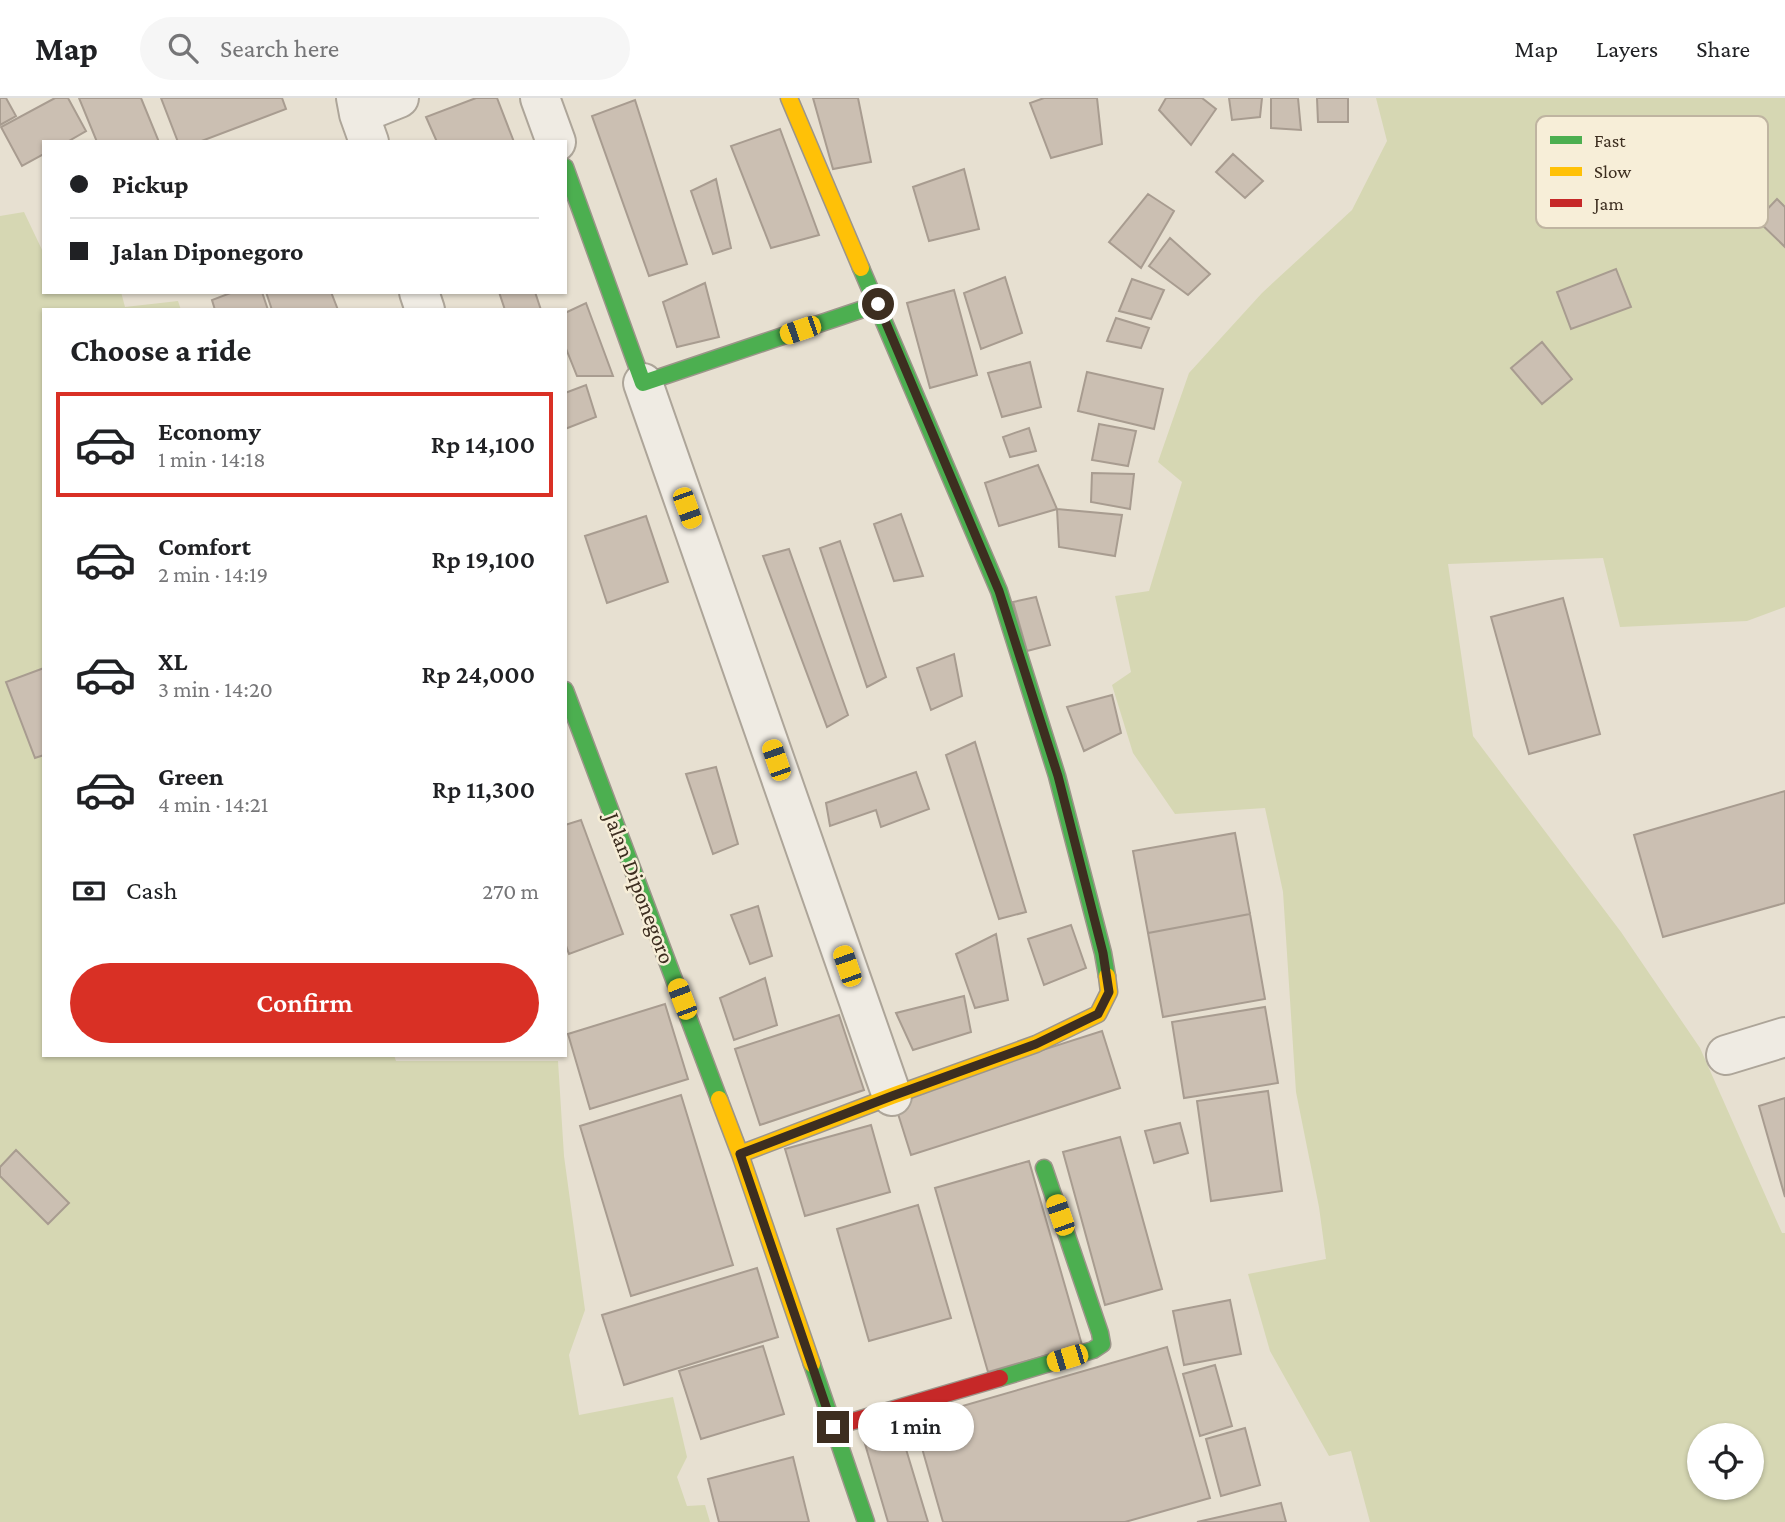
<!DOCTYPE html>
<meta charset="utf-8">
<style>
:root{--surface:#fff;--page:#f6f6f6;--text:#202124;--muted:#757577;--line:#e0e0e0;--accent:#d93025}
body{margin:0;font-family:"Crimson Pro",serif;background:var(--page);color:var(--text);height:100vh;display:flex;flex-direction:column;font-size:26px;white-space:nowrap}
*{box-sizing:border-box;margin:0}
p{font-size:23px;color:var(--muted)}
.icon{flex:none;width:38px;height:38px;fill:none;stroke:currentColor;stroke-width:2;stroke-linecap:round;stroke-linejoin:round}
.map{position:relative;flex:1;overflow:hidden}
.side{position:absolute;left:42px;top:210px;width:525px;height:749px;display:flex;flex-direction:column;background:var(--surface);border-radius:0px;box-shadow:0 2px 5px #0004}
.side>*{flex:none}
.banner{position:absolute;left:42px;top:42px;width:525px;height:154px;border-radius:0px;box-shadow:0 2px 5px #0004;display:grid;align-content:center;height:154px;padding:0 28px;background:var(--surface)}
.fabs{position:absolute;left:1687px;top:1325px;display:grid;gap:14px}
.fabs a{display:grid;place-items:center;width:77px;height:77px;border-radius:50%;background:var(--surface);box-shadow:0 2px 5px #0004;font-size:35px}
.end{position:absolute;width:32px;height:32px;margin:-16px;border:9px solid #3d2e20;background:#fff;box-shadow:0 0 0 4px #fff}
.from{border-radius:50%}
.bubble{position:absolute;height:49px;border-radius:24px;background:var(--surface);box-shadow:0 2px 5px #0004;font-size:23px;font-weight:600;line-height:49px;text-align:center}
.car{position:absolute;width:21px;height:42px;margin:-21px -10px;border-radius:9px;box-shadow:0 0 5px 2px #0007;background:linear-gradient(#f5c518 24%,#345 0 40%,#f5c518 0 76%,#345 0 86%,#f5c518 0)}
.banner b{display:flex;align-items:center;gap:24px;height:66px;font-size:26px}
.banner b+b{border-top:2px solid var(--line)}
.banner i{width:18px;height:18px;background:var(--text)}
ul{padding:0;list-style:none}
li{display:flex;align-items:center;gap:21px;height:105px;margin:0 14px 10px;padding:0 14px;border:4px solid transparent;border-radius:0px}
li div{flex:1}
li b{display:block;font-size:26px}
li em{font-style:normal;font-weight:600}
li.on{border-color:var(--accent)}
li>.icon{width:63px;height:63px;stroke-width:1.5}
h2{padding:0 28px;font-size:32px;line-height:84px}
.pay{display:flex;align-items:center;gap:18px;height:77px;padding:0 28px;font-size:26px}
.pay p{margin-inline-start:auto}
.primary-button{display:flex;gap:14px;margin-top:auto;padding:14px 28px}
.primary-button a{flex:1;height:80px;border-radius:42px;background:var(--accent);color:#fff;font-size:28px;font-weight:600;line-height:80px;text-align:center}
header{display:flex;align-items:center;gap:42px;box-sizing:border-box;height:98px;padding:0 35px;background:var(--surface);border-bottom:2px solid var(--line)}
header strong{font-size:33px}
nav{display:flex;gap:38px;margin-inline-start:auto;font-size:24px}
.search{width:490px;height:63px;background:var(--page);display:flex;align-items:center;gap:18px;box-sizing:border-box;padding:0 24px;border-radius:38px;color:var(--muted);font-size:26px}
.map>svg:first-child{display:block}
.green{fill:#d6d7b3;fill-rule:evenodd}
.building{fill:#cbbfb2;stroke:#a89c90;stroke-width:2}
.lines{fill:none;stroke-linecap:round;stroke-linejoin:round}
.street-casing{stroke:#ada599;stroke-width:42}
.fast-casing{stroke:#9c958a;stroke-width:19}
.slow-casing{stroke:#9c958a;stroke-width:19}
.jam-casing{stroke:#9c958a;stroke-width:19}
.street{stroke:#efebe3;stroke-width:38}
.fast{stroke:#4caf50;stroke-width:16}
.slow{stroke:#ffc107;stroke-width:16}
.jam{stroke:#c62828;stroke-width:16}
.route{stroke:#3d2e20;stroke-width:9}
.labels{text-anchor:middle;stroke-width:5;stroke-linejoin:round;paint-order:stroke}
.street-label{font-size:23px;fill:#3d2e20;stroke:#f7eed8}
.key{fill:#f7eed8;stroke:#bfb4a1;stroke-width:2}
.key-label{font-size:19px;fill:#3d2e20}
</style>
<header>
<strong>Map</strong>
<div class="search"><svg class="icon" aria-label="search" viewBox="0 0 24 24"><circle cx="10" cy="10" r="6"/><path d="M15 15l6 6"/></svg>Search here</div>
<nav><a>Map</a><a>Layers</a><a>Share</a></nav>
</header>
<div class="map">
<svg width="1785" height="1424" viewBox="0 0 1785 1424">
<rect width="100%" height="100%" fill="#e7e0d1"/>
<path class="green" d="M1376 0H1785V509L1747 523 1620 529 1603 460 1448 466 1473 638 1621 834 1700 950 1782 1135H1785V1424H1370L1351 1353 1329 1358 1270 1253 1248 1176 1326 1161 1319 1109 1296 994 1283 794 1265 710 1175 716 1133 655 1112 587 1131 574 1115 498 1149 493 1182 384 1158 364 1189 275 1262 195 1352 112 1387 43ZM1699 1337H1752V1390H1699Z
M24 114 44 156V194H121L125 209 178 203 181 212H44V957H394L396 963H558L564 1058 585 1212 569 1257 579 1317 673 1299 687 1359 677 1379 687 1408 705 1407 710 1424H0V118Z"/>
<path class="building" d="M0 0H6L16 18 0 27Z
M55 0H68L86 33 67 44H44V56L22 68 1 29Z
M79 0H141L159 44H97Z
M161 0H282L286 11 199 44H178Z
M476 0H497L514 44H437L426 19Z
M813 0H858L871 64 833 71Z
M1044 0H1097L1102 46 1051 60 1030 5Z
M1166 0H1202L1216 11 1191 47 1159 12Z
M1229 0H1262L1260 19 1232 22Z
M1271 0H1298L1301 32 1271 30Z
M1317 0H1348V24H1318Z
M635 2 687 166 649 178 592 18Z
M780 31 819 137 771 150 731 48Z
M1233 56 1263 83 1245 100 1216 74Z
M964 71 979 131 929 143 913 89Z
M716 81 731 150 713 156 691 93Z
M1148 96 1174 113 1141 170 1109 144Z
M1777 101 1785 109V149L1757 122Z
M1170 140 1210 176 1188 197 1149 168Z
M1616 171 1631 209 1571 231 1557 194Z
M1005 179 1022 235 981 251 964 195Z
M1132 181 1164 192 1151 221 1119 213Z
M705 185 719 239 677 249 663 204Z
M954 192 977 277 930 290 907 205Z
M233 194H262L268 212H215L212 202Z
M266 194H331L338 212H272Z
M499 194H535L541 212H505Z
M586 205 613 278H577L565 248V215Z
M1116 220 1149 230 1141 250 1107 243Z
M1542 244 1572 281 1542 306 1511 270Z
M1030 264 1041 309 1002 319 988 275Z
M1087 274 1163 291 1154 331 1078 313Z
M586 287 596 319 565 331V295Z
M1099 326 1136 333 1128 368 1092 362Z
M1029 330 1036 353 1010 359 1003 339Z
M1038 367 1057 411 999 428 985 385Z
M1092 375 1134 376 1130 411 1091 404Z
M1057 411 1122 417 1115 458 1059 449Z
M901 416 923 478 894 483 874 426Z
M646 418 668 484 607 505 585 438Z
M840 443 886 579 867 589 820 450Z
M789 451 848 617 827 629 763 458Z
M1036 499 1050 547 1027 553 1013 504Z
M1563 500 1600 636 1529 656 1491 519Z
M954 556 962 598 931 612 917 570Z
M44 570V657L35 660 6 584Z
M1112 597 1121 635 1084 653 1067 609Z
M975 644 1026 814 999 821 946 657Z
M716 669 738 746 713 756 686 676Z
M916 674 929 711 881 729 876 712 830 728 826 705Z
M1785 693V805L1663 839 1634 737Z
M581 722 623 836 569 856 565 845V727Z
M1235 735 1250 816 1148 835 1133 753Z
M758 808 772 858 750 866 731 817Z
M1250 816 1265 901 1163 919 1148 835Z
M1071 827 1086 870 1044 887 1028 841Z
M996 836 1008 902 975 910 956 856Z
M765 880 777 927 734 942 720 900Z
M964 898 971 934 913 952 896 915Z
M665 906 688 981 590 1011 568 936Z
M1265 909 1278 985 1184 1000 1172 924Z
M839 917 864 992 760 1027 735 951Z
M1102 933 1120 990 911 1057 893 1000Z
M1268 993 1282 1093 1211 1103 1197 1003Z
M681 997 733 1167 631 1198 580 1028Z
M1785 1000V1099L1759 1008Z
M1180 1025 1188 1055 1154 1065 1145 1033Z
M871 1027 890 1094 805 1118 785 1051Z
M1120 1039 1162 1191 1105 1207 1063 1054Z
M16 1052 69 1105 48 1126 0 1078V1069Z
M1029 1063 1082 1247 988 1274 935 1090Z
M918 1107 951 1220 869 1243 837 1131Z
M757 1170 778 1239 624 1287 602 1217Z
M1230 1202 1241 1256 1184 1267 1173 1213Z
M763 1248 784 1316 701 1341 679 1273Z
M1167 1249 1210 1400 1125 1424H943L914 1322Z
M1215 1267 1232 1328 1200 1338 1183 1276Z
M896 1318 928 1424H888L860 1329Z
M1245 1330 1260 1387 1221 1398 1206 1341Z
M793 1359 809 1424H719L708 1381Z
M1281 1405 1286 1424H1197Z"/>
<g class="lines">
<defs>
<path id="street" d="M356 0 359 16 369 44
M540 0 556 44
M359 16 399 0
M419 194 425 212
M643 285 892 998
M1726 957 1785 939"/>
<path id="fast" d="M565 69 643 285 878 206
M861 170 999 493 1057 678 1103 855 1107 878
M565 592 719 1001
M812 1266 866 1424
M1000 1280 1093 1252 1102 1246 1100 1235 1044 1070"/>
<path id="slow" d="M789 0 861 170
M719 1001 740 1056 812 1266
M740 1056 892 998 1036 946 1098 916 1109 894 1107 878"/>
<path id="jam" d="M833 1329 1000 1280"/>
</defs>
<use href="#street" class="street-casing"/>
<use href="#fast" class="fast-casing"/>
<use href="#slow" class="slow-casing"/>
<use href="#jam" class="jam-casing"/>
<use href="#street" class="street"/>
<use href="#fast" class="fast"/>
<use href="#slow" class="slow"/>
<use href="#jam" class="jam"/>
</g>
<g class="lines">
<path class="route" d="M833 1329 740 1056 892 998 1036 946 1098 916 1109 894 1103 855 1058 678 999 493 878 206"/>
</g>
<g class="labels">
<g class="street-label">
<text transform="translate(640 790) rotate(69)" y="8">Jalan Diponegoro</text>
</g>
</g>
<rect x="1536" y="18" width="232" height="112" rx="10" class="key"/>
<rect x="1550" y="38" width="32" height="8" fill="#4caf50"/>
<rect x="1550" y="69" width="32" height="9" fill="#ffc107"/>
<rect x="1550" y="101" width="32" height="8" fill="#c62828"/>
<g class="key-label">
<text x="1594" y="49">Fast</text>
<text x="1594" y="80">Slow</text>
<text x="1594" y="112">Jam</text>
</g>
</svg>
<div class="fabs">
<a><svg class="icon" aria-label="locate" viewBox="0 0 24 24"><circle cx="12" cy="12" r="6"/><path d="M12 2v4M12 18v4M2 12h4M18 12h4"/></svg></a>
</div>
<i class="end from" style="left:878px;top:206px"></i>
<i class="end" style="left:833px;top:1329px"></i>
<div class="bubble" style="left:858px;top:1304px;width:116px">1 min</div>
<i class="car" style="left:800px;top:232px;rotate:251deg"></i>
<i class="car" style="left:687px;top:410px;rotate:160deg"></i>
<i class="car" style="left:776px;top:662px;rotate:341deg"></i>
<i class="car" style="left:847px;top:868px;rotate:341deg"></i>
<i class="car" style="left:682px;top:901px;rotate:339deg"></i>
<i class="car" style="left:1060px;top:1117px;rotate:341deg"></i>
<i class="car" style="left:1067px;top:1260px;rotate:253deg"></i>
<div class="banner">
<b><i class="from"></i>Pickup</b>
<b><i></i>Jalan Diponegoro</b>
</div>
<section class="side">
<h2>Choose a ride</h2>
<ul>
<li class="on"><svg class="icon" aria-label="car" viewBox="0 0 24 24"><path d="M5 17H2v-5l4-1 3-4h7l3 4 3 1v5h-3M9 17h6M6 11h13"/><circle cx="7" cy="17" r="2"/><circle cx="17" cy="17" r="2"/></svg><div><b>Economy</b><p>1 min · 14:18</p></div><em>Rp 14,100</em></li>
<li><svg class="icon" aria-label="car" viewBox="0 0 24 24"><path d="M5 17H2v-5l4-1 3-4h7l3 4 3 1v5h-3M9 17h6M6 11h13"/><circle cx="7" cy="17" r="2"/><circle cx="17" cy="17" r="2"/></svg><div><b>Comfort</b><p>2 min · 14:19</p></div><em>Rp 19,100</em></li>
<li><svg class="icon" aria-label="car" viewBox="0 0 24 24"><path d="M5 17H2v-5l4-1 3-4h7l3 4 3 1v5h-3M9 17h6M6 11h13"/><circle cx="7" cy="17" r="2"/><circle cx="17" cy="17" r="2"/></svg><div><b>XL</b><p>3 min · 14:20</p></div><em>Rp 24,000</em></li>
<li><svg class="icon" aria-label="car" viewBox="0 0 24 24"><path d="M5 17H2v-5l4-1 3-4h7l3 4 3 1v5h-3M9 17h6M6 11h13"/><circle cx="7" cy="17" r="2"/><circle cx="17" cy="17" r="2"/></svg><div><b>Green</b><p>4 min · 14:21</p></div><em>Rp 11,300</em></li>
</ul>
<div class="pay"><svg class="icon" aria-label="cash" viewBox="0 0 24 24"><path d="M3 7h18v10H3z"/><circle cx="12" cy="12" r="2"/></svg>Cash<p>270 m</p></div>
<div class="primary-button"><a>Confirm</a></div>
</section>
</div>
